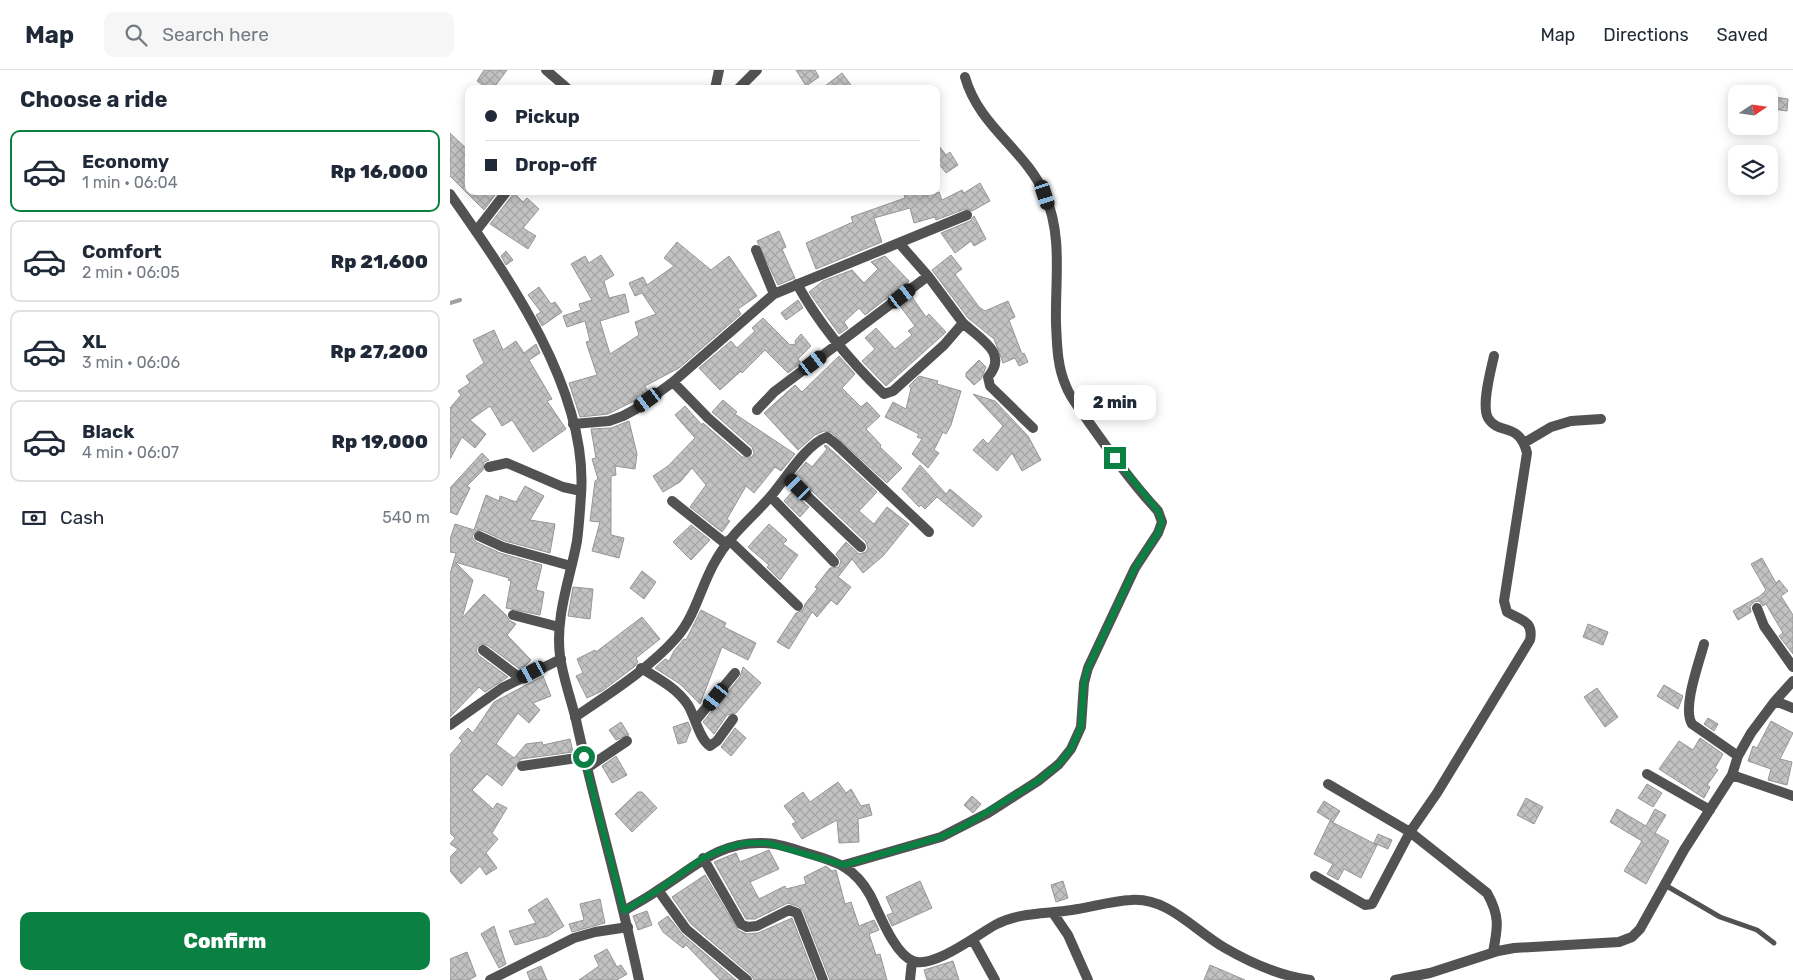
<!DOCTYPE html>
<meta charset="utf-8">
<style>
:root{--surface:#fff;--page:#f6f6f7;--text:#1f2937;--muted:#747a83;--line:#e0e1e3;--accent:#0b8043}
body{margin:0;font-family:Rubik,sans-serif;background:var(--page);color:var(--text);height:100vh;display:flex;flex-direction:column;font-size:19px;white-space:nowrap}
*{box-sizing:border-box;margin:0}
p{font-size:16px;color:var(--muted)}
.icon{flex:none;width:28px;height:28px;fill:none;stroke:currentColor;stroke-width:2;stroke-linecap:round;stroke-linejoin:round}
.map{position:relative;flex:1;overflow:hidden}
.panel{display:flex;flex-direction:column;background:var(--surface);width:450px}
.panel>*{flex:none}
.hud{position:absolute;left:15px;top:15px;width:475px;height:110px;border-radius:10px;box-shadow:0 2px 12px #0003;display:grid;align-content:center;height:110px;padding:0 20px;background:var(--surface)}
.needle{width:32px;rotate:77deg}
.buttons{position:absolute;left:1278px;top:15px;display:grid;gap:10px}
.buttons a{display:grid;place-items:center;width:50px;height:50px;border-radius:10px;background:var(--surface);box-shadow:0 2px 12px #0003;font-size:25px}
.end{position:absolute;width:22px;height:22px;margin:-11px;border:6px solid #0b8043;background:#fff;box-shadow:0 0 0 2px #fff}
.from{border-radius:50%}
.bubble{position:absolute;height:35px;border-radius:10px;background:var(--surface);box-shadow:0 2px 12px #0003;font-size:16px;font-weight:800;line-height:35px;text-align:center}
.car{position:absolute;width:15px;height:30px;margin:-15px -8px;border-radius:6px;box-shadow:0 0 4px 1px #0007;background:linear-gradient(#222 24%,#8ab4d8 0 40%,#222 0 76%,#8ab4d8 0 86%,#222 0)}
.hud b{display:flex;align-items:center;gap:18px;height:48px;font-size:19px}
.hud b+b{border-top:1px solid var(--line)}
.hud i{width:12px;height:12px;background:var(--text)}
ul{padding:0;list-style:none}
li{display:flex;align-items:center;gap:15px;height:82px;margin:0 10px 8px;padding:0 10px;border:2px solid var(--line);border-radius:10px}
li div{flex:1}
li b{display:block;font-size:19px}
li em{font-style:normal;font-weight:800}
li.current{border-color:var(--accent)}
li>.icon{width:45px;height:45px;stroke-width:1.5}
h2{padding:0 20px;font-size:22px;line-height:60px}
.pay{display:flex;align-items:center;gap:12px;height:55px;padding:0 20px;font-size:19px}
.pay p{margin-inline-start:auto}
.action{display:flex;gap:10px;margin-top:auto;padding:10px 20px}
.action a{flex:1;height:58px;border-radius:10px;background:var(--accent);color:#fff;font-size:20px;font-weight:800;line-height:58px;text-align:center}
header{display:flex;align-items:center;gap:30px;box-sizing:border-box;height:70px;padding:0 25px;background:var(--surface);border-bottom:1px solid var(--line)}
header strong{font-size:24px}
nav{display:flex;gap:28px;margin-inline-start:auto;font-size:18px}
.search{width:350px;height:45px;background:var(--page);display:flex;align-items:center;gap:12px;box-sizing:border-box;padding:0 18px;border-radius:10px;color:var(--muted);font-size:19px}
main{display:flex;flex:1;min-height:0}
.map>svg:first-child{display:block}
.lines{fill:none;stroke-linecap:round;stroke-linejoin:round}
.stream{stroke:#a0a0a0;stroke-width:4}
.building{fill:url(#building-cross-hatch);stroke:#969696}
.service{stroke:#525252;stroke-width:5}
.minor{stroke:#525252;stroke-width:10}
.tertiary{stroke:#525252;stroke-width:10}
.route{stroke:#0b8043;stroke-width:6}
</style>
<header>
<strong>Map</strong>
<div class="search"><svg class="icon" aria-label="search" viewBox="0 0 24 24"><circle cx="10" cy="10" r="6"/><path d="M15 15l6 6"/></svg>Search here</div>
<nav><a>Map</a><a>Directions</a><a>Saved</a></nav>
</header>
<main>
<section class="panel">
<h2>Choose a ride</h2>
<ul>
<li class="current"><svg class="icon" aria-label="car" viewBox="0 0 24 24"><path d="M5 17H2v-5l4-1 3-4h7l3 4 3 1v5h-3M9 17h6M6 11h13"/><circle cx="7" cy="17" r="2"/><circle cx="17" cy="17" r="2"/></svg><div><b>Economy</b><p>1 min · 06:04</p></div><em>Rp 16,000</em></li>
<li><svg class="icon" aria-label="car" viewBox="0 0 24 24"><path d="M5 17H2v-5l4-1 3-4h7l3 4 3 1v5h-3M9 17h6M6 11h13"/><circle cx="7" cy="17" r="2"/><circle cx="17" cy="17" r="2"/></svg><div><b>Comfort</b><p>2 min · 06:05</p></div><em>Rp 21,600</em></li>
<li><svg class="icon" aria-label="car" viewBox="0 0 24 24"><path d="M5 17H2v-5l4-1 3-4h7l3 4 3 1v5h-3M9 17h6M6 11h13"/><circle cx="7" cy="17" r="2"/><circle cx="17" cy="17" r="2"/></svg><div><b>XL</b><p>3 min · 06:06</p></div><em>Rp 27,200</em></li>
<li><svg class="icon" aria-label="car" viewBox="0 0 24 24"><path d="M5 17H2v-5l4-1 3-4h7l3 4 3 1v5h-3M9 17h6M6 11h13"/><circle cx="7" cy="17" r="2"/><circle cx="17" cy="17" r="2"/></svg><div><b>Black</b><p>4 min · 06:07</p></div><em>Rp 19,000</em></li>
</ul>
<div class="pay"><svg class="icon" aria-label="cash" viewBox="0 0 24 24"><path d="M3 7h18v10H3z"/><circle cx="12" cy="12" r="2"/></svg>Cash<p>540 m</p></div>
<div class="action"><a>Confirm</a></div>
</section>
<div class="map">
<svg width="1343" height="910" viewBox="0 0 1343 910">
<defs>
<pattern id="building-cross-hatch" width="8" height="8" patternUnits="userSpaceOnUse" patternTransform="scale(1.25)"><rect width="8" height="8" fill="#c2c2c2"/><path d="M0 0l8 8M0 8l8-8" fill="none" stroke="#a5a5a5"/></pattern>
</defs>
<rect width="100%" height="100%" fill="#fff"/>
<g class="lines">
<path class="stream" d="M0 233 10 230"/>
</g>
<path class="building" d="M34 0H57L43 19H38L27 11Z
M346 0H365L369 7 356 16Z
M392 3 404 19H371Z
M1324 27 1338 29 1337 41 1323 39Z
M0 63 19 81V121H48L34 140 0 106Z
M486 72 496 85 500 82 508 95 496 103 486 90Z
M530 113 540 131 522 141 515 139 486 150 485 147 464 153 460 138 424 148 432 172 366 199 356 173 403 152 401 147 455 128 453 121H471L472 125 475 126 489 122 492 130 512 120 514 123Z
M64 123 73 132 77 128 89 139 73 158 86 166 78 179 40 154Z
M524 146 536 169 524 176 521 171 505 183 491 163 520 151Z
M329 161 336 177 332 179 345 208 328 215 307 171Z
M227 172 261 200 279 186 307 226 288 239 291 244 229 298 195 316 198 322 190 328 158 344 130 347 119 313 147 305 136 272 140 271 135 251 117 257 113 246 131 240 129 234 142 230 121 194 135 186 139 193 151 185 164 205 154 211 159 228 175 224 179 242 150 251 160 284 189 265 185 252 206 244 192 223 185 226 179 213 193 207 197 215 224 196 214 188Z
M56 181 63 190 56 195 51 186Z
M501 185 512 199 505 204 529 237 535 241 558 231 565 247 559 250 572 284 574 283 578 292 569 296 565 288 553 293 544 269 518 248 482 200Z
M435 186 459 211 415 245 409 238 394 252 398 258 389 264 359 222 373 211 402 200 414 213 428 199 421 192Z
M89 217 101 234 105 232 112 242 92 256 86 245 91 242 78 225Z
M462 227 476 247 479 244 496 262 436 316 412 291 425 279 415 268 426 258 445 279 462 265 458 261 465 256 450 236Z
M348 230 353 238 336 250 331 243Z
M313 248 340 275 346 274 345 271 351 264 361 276 348 289 351 293 338 303 315 280 292 303 291 301 270 320 249 298 281 271 287 278 305 261 302 258Z
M44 260 53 280 66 271 74 283 86 274 90 283 79 290 102 329 97 331 116 359 83 382 62 350 52 356 40 336 20 350 36 364 25 378 12 367 0 389V338L11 325 8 321 20 313 16 306 34 293 23 270Z
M389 286 405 304 392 318 411 337 417 332 430 346 416 359 431 375 430 377 452 398 437 413 381 362 374 361 365 365 348 380 314 343 345 315 352 322Z
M529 290 536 297 531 309 524 315 516 307V303Z
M469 306 488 311 487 314 511 321 501 355 496 364 493 362 484 380 489 383 478 398 462 384 472 369 467 367 469 364 435 347 443 332 456 339 461 318 459 316Z
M523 324 545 331 578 366 591 390 572 401 562 383 547 401 523 380 533 369 538 374 553 356Z
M273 330 287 342 285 344 345 384 331 401 325 397 304 423 296 416 277 449 280 451 272 462 240 437 256 415 242 398 230 412 213 422 203 406 218 396 245 368 225 345 235 336 252 355 253 353 292 387H302L304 383 302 377 262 342Z
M179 351 187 384 185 399 165 396 166 405 161 406V465L174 468 169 488 142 481 150 452 140 451 145 411 148 409 142 389 146 388 141 359 161 358Z
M376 375 427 422 409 441 424 454 437 437 459 454 433 486 413 503 402 489 388 507 401 517 387 535 381 530 367 547 362 542 339 579 327 572 346 543 353 540 355 534 367 519 365 517 380 498 389 497 391 491 386 484 396 472 409 484 416 482 418 478 416 472 345 405 356 392 362 397 377 379 374 376Z
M32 383 39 390 34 392 33 400 17 416 20 418 7 445 0 442V418Z
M470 395 496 424 500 419 532 446 523 457 487 427 475 439 471 435 469 437 452 419Z
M75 416 94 426 80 450 105 454 100 483 55 471 31 460 25 461 22 467 26 472 50 483 92 495 86 520 94 522 90 545 56 538 61 511 58 510 59 508 5 492 23 510 12 548 34 524 56 545 59 550 66 554 57 565 81 590 71 600 37 575 30 574 26 580 28 585 58 607 35 622 29 617 0 647V504L6 483 0 482V469L5 454 24 460 36 425 49 431 50 426 66 432Z
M342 422 359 437 350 447 334 431Z
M319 454 337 470 333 474 348 485 330 510 317 497 319 495 298 477Z
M241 455 260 470 241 490 223 472Z
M1312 488 1326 513 1329 510 1338 521 1331 526 1343 545V584L1329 566 1333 563 1316 534 1313 536 1309 531 1304 532 1300 536 1301 542 1288 550 1283 541 1310 526 1316 520 1301 494Z
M192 501 206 512 194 529 180 518Z
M123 517 143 519 140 549 118 546Z
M251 540 276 553 274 557 306 573 298 590 272 577 250 634 230 614 205 598 215 589 219 591 224 581 234 569 236 570Z
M192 547 210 569 186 588 188 592 184 597 152 621 137 628 126 606 133 603 127 589 145 580 146 582Z
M1138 554 1158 562 1153 575 1133 567Z
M293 597 311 613 286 643 277 645 264 664 253 652 290 607Z
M93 606 101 626 83 633 90 640 79 653 68 643 46 674 64 688 76 674 92 672 93 675 120 669 123 682 71 689 52 716 37 704 22 720 43 739 47 733 57 738 42 763 48 769 36 783 47 798 36 805 30 796 11 814 0 801V787L8 779 0 774 5 768 0 763V685L12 671 9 668 18 658 23 663 44 632Z
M1214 615 1233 626 1228 639 1207 626Z
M1147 618 1168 647 1155 657 1134 627Z
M1258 648 1268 654 1264 661 1254 654Z
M1321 651 1343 663 1330 689 1342 692 1337 715 1318 710 1321 699 1298 691 1303 676 1307 678Z
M171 652 179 665 166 670 159 660Z
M238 652 241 659 236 672 228 674 223 657Z
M285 658 296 668 281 686 271 677Z
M1250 668 1273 684 1265 698 1268 700 1257 715 1260 717 1254 728 1209 699 1229 671 1243 680Z
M166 686 177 705 162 713 152 696Z
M388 712 396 723 401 719 411 736 419 734 422 745 408 749 409 772 389 773 387 750 352 769 342 754 346 752 334 736 353 722 360 732Z
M1197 714 1212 723 1203 737 1188 728Z
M188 722H192L207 738 182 762 165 744Z
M522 726 531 734 523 743 514 735Z
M1076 728 1093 737 1084 754 1067 745Z
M874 731 890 741 883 752 867 742Z
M1167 739 1196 756 1205 739 1216 745 1205 763 1219 771 1196 814 1174 801 1192 771 1160 752Z
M880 751 927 775 911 808 894 799 888 810 877 804 883 794 864 784Z
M928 764 942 770 938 779 924 773Z
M319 780 329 799 300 812 309 829 335 816 336 819 356 814 354 807 376 796 382 801 386 800 395 834 401 832 409 856 424 850 429 860 419 864 426 885 430 884 437 910H380L353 841 349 837 338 833 305 849H296L264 792 286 783 290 792Z
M255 805 288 860 297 864 308 863 342 848 366 910H304L301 905 241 854 222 827Z
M470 811 482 838 442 856 437 845 443 843 436 827Z
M613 811 618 828 606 832 601 815Z
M97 828 114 856 98 866 65 875 59 861 86 853 78 840Z
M150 829 155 853 122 862 119 854 134 850 130 834Z
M197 841 202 855 188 860 183 846Z
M218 846 232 864 286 910H270L236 875 233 878 213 862 208 853Z
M44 856 56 894 49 898 31 864Z
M157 879 167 897 171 895 177 904 167 910H129L149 896 144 886Z
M17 882 26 906 19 910H0V889Z
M503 891 509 910H477L474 900Z
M760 895 795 910H754Z
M91 896 97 910H80L77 902Z"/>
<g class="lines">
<path class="service" d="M1215 815 1270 847 1307 860 1324 873"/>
<path class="minor" d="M96 0 118 19
M265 19 269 0
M288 19 307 0
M26 161 57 121
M449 173 478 206
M306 180 324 224
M347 214C369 254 401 292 434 324L443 321 494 275 513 253C530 269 559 283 538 307L540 316 583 358
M223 312 258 348 297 382
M307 340 324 322 478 206 513 253
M123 354 159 351 173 346 186 339 223 312 324 224 517 145
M1074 373 1101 357 1121 351 1151 349
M39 397 57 393 113 417 131 421
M337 407 411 477
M321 427 384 492
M222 431 276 474
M29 466 53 477 121 496
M279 470 348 536
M1307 538 1314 556 1343 597
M63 545 109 557
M1254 574C1249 593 1232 638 1242 654L1288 686
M33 580 70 608
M191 598C207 608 227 618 238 635 245 646 249 669 260 676L267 671 283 649
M1325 631 1343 638
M125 647C159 624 200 598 227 567 246 545 251 515 266 490 280 465 302 448 320 427 335 410 356 374 377 367L386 374 479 462
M246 650 285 603
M0 655 52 618 111 589
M72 696 134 687
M137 698 177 671
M1197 704 1260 740
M1282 705 1343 726
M878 714 960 762 1037 823C1050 846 1048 857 1043 882
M253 788 291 854 297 857 307 856 339 840 347 843 373 910
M394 795 491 767 538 743 588 711 609 694 621 679 631 657 634 613 638 598 685 498 708 463 712 452 708 441C682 413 660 382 638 351 631 340 620 328 616 316 607 296 607 274 606 253 605 210 613 166 595 125 576 80 529 57 515 7
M865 806 915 835 922 834 960 762 987 723 1080 570C1084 551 1071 550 1057 542L1054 531 1077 383C1069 351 1049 366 1038 348 1031 335 1041 300 1044 286
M208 820 236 859 297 910
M174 841C185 834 197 828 208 820 244 798 268 771 314 773 329 773 346 780 360 784 388 792 405 798 420 825 429 842 444 884 463 891 483 899 527 865 545 855 569 842 596 844 622 840 642 837 662 831 681 830 718 827 745 861 775 878 801 893 830 906 860 910
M603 843 618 865 638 910
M523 870 545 910
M40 910 124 868 145 862 178 857
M460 910 462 891
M945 910 980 903 1048 881 1064 878 1169 872 1182 867 1190 859 1234 780 1282 705 1288 686 1301 663 1325 631 1343 611"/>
<path class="tertiary" d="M0 124C57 205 139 321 131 425 130 440 129 456 127 471 120 509 105 546 110 586 113 608 121 629 126 650 145 737 171 823 189 910"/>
</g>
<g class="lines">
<path class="route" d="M134 687 174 841 208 820 253 788 276 778 296 773H317L394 795 491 767 514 756 588 711 609 694 621 679 631 657 634 612 638 598 685 498 708 463 712 452 708 441 665 388"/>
</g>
</svg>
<div class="buttons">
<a><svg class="needle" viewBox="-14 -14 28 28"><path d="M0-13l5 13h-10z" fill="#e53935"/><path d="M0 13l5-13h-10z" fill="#747a83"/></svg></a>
<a><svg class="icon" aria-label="layers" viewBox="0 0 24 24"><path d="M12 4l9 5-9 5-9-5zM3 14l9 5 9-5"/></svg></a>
</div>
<i class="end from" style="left:134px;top:687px"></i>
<i class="end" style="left:665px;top:388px"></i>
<div class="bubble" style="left:624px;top:315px;width:82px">2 min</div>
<i class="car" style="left:595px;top:125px;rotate:162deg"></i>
<i class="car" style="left:452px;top:226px;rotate:52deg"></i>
<i class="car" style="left:363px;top:293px;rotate:53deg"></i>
<i class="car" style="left:198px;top:330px;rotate:234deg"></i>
<i class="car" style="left:348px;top:417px;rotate:315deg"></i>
<i class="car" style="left:82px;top:602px;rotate:242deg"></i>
<i class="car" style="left:266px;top:627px;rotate:219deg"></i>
<div class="hud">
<b><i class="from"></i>Pickup</b>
<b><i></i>Drop-off</b>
</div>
</div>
</main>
